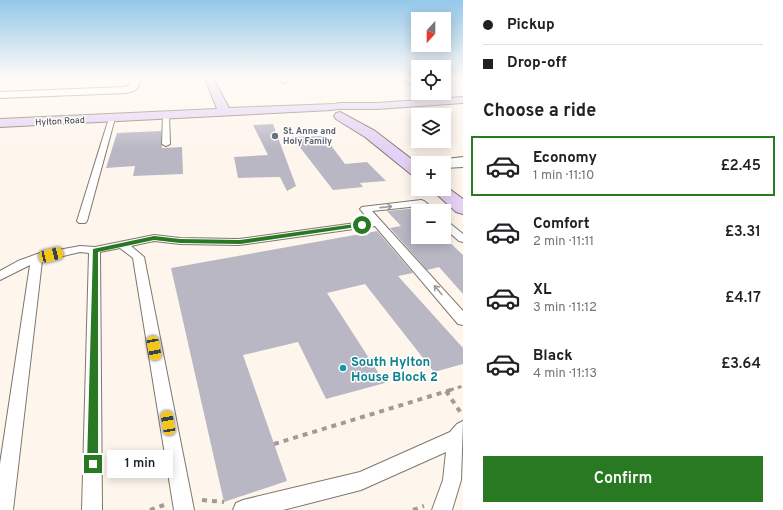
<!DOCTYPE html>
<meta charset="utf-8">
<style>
:root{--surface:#fff;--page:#f6f6f6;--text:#202124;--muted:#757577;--line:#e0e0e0;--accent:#297923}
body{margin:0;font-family:Overpass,sans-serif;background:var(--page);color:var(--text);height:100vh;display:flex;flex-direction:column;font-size:15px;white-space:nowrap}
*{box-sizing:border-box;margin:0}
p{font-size:13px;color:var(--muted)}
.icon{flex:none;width:22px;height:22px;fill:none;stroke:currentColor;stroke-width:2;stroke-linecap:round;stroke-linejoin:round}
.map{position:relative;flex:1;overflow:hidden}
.sheet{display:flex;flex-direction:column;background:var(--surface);width:320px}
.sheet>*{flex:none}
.guide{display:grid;align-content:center;height:88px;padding:0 20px;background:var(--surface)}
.needle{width:26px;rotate:201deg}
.controls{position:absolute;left:411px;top:12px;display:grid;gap:8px}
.controls a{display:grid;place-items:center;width:40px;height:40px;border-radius:0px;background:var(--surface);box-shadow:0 2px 10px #0003;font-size:20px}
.end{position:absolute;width:18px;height:18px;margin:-9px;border:5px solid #297923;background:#fff;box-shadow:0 0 0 2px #fff}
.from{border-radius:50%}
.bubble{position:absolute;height:28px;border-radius:0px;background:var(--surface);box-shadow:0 2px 10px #0003;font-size:13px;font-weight:600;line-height:28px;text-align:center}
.car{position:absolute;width:12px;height:24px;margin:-12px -6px;border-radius:5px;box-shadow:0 0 3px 1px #0007;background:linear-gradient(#f5c518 24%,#345 0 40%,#f5c518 0 76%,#345 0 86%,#f5c518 0)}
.guide b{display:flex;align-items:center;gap:14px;height:38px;font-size:15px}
.guide b+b{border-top:1px solid var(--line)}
.guide i{width:10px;height:10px;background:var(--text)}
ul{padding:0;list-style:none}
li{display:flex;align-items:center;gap:12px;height:60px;margin:0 8px 6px;padding:0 12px;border:2px solid transparent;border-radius:0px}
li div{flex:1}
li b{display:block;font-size:15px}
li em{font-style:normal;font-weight:600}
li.selected{border-color:var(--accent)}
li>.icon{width:36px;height:36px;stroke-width:1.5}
h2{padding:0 20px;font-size:18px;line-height:48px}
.action{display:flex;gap:8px;margin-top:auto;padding:8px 20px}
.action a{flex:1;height:46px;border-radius:0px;background:var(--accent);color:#fff;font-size:16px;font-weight:600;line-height:46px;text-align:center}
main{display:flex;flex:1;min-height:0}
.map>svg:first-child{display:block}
.building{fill:#b9b7c4}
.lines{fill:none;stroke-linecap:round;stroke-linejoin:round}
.lane-casing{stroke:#7f776d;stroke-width:2}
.street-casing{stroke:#7f776d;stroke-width:2}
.secondary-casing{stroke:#7f776d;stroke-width:2}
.path-far1{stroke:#a19b94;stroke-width:3;stroke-dasharray:4 4;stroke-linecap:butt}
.path{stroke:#a19b94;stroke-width:4;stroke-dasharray:5 5;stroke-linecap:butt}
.lane{fill:#fff;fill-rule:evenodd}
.street{fill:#fff;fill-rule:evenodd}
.secondary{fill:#e4d1f5;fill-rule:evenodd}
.oneway{stroke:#9c9a98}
.route{fill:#297923}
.worship-dot{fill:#6b7280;stroke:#fff;stroke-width:1.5}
.culture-dot{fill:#0f9aa8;stroke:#fff;stroke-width:1.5}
.labels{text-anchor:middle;stroke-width:3;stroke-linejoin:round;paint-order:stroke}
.far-street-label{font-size:9px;fill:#3a3632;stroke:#fff}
.far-worship-label{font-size:9px;font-weight:bold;fill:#5b616d;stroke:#fff;text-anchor:start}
.near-culture-label{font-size:13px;font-weight:bold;fill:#0d838f;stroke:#fff;text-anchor:start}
</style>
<main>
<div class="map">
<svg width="463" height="510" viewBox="0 0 463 510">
<rect width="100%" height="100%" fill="#fef6ed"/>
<path class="building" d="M273 124 296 186 287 191 280 177 238 178 234 157 268 155 253 125Z
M161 131 162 148 182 147 183 174 133 176 135 166 106 168 117 133Z
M324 136 345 164 367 162 386 181 360 183 363 187 333 190 292 137Z
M418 208V237H444L463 255V294L439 267 427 270 390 228 401 226 387 211Z
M377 231 413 273 398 276 463 348V364L434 372 365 284 327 293 385 383 326 399 298 342 243 355 287 481 224 502 171 268Z"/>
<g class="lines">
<defs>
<path id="lane" d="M166 114 169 116 170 144 166 146 162 144 163 116Z
M112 116 115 118 87 221 85 223H79L77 221 109 118Z
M421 200 424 201 436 211H425L419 206 372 211 463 311V325L458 324 375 226 239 245 180 244 154 241 131 246 144 257 194 510H174L133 258 120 248 100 252 102 510H82L89 253 80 252 42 261 13 510H0V464L30 265 0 280V271L18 261 37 254 80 246 95 247 154 235 180 238 239 239 370 221 360 209 362 207Z
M444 220 447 221 463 234V242L459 241 444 228Z
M463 421 461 480 452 510H432L443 480 446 452 361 490 283 510H233L236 503 243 500 360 472 450 432 457 424Z"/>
<path id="street" d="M132 78H140C140 88 136 91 126 93L0 98V92L125 87 129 85Z
M279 78H288L290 80 285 83 282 82Z
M402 78H413L418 80V87L403 80Z
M428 93H441L454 101 452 103H444Z
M463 157V167L444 168V163H435L438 160Z"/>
<path id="secondary" d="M205 78H213L229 108 335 104 339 103H377L463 97V103L377 109H337L332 110 0 127V119L217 109Z
M340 112 375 131 418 164V177L412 175 365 137 336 119 334 116 336 113Z
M444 185 463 199V214L456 212 431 189H444Z"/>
</defs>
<use href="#lane" class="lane-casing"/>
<use href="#street" class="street-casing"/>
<use href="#secondary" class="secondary-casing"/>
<path class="path-far1" d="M450 390 463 386"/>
<path class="path" d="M446 391 461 413
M274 444 454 389
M202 500 224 502
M150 510 164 505
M413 510 424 506"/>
<use href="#lane" class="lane"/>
<use href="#street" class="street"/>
<use href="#secondary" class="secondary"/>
</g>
<defs><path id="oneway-shaft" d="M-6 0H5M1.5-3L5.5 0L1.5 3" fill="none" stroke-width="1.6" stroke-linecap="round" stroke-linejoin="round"/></defs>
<g class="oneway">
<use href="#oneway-shaft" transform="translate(386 207) rotate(-6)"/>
<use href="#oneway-shaft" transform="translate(438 290) rotate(-130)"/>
</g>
<linearGradient id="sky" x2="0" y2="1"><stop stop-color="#94c8ea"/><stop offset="0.52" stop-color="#fffbf7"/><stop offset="1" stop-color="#fffbf7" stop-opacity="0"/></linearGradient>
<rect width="463" height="149" fill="url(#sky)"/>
<path class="route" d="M362 223 364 224V226L240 244 180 243 154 240 98 252V464L97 468 93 470 89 468 87 464 93 249 154 236 180 239 240 240Z"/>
<circle class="worship-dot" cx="275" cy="136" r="4"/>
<circle class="culture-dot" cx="343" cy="368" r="4"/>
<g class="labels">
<g class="far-street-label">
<text transform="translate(60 121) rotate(-3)" y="3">Hylton Road</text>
</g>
<g class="far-worship-label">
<text x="283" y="134">St. Anne and<tspan x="283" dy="10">Holy Family</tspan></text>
</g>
<g class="near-culture-label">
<text x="351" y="366">South Hylton<tspan x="351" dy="15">House Block 2</tspan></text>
</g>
</g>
</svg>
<div class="controls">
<a><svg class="needle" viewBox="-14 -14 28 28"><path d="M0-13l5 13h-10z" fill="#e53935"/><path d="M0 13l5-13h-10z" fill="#757577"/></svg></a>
<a><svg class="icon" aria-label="locate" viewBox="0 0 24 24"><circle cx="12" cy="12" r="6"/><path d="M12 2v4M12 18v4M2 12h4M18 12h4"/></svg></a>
<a><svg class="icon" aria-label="layers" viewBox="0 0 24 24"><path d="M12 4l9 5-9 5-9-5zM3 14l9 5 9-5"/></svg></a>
<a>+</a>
<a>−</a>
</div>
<i class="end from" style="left:362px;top:225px"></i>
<i class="end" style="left:93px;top:464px"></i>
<div class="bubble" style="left:107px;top:450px;width:66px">1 min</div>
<i class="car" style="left:51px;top:255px;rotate:77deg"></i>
<i class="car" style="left:154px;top:348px;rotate:169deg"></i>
<i class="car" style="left:168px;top:423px;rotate:350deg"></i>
</div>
<section class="sheet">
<div class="guide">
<b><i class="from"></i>Pickup</b>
<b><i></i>Drop-off</b>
</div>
<h2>Choose a ride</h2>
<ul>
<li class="selected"><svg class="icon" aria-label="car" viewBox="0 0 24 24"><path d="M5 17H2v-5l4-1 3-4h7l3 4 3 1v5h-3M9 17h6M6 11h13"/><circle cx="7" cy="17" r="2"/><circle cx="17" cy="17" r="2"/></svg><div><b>Economy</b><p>1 min · 11:10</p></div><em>£2.45</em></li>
<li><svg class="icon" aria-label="car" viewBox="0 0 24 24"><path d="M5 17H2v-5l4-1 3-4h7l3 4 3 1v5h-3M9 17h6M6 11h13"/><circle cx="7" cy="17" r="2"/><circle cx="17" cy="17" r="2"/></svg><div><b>Comfort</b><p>2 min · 11:11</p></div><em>£3.31</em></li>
<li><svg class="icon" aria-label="car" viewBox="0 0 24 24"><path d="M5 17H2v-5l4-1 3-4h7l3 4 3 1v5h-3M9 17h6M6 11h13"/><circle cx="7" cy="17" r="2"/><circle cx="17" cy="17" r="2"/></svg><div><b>XL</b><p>3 min · 11:12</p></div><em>£4.17</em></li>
<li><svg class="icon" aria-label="car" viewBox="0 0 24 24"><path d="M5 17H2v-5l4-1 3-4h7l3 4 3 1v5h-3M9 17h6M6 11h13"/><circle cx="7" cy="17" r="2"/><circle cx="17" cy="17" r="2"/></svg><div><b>Black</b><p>4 min · 11:13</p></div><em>£3.64</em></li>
</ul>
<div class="action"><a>Confirm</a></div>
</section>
</main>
